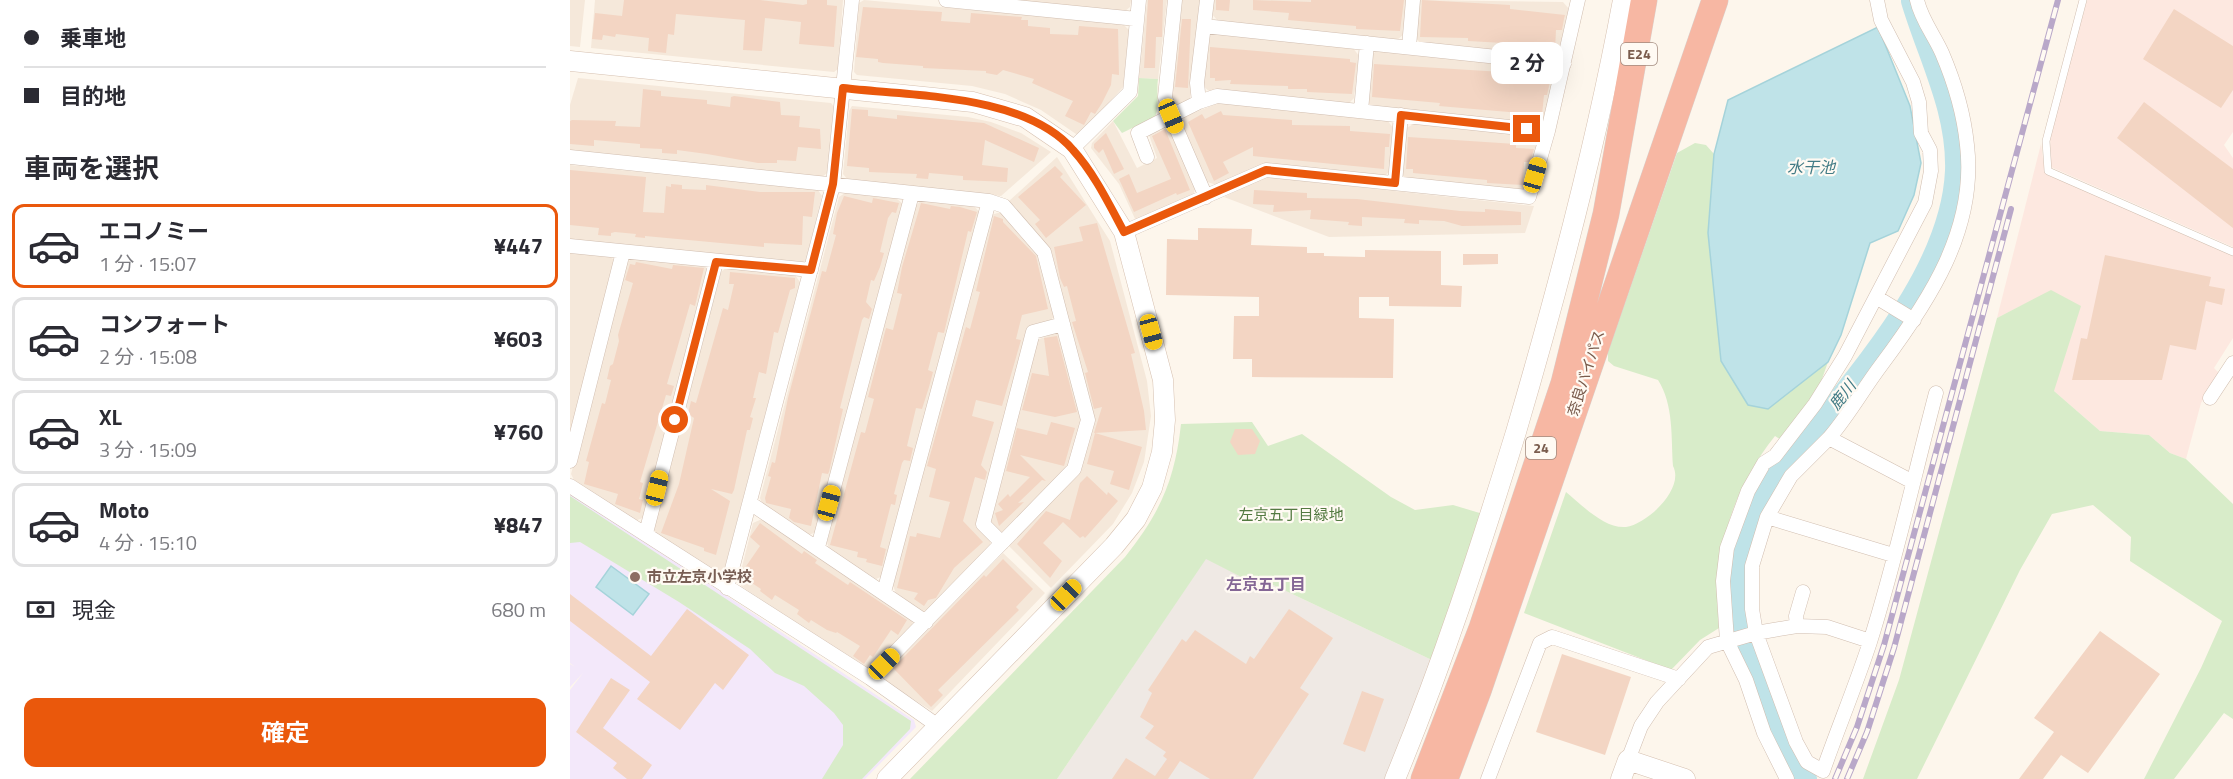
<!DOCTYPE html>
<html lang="ja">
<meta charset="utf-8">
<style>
:root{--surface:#fff;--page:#f2f2f3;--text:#2b2b33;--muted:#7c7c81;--line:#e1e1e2;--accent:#ea580c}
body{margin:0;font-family:"Titillium Web","Noto Sans JP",sans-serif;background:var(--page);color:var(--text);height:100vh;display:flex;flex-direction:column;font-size:22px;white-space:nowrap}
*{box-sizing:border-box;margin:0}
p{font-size:20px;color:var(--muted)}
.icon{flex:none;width:33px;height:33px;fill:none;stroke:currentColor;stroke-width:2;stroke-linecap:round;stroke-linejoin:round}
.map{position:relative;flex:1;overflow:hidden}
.sheet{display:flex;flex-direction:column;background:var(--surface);width:570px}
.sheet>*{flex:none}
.banner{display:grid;align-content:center;height:132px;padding:0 24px;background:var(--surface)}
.end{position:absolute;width:27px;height:27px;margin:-14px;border:8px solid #ea580c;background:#fff;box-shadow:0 0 0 3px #fff}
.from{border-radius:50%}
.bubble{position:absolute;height:42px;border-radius:12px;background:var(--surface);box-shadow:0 6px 24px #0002;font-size:20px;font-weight:700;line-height:42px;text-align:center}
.car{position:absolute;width:18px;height:36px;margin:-18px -9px;border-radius:8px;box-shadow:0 0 4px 2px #0007;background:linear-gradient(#f5c518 24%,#345 0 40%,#f5c518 0 76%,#345 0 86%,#f5c518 0)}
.banner b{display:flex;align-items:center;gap:21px;height:57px;font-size:22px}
.banner b+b{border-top:2px solid var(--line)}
.banner i{width:15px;height:15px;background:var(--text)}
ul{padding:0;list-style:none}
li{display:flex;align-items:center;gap:18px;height:84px;margin:0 12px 9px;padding:0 12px;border:3px solid var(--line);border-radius:12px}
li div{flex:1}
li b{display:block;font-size:22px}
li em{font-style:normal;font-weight:700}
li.current{border-color:var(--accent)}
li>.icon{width:54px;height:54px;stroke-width:1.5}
h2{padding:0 24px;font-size:27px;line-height:72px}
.pay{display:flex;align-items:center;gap:15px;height:66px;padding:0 24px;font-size:22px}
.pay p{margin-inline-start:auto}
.cta{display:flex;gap:12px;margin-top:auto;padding:12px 24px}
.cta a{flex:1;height:69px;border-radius:12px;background:var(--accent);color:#fff;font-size:24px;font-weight:700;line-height:69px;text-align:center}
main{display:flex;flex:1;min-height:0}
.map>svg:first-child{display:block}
.residential{fill:#f5e8da}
.commercial{fill:#fde8e0}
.industrial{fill:#efe9e4}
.education{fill:#f3e8fa}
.green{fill:#d8ecc9}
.water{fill:#bfe3e8;stroke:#a5d3da;stroke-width:1.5}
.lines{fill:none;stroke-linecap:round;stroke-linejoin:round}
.river{stroke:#bfe3e8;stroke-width:22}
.building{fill:#f3d5c3}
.lane-casing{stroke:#d1beb0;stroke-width:8}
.street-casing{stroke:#d1beb0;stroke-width:15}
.secondary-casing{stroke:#d6c0b0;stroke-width:21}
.highway-casing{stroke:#dad1cd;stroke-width:27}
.lane{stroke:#fff;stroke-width:7}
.street{stroke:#fff;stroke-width:14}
.secondary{stroke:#fff;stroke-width:20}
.highway{stroke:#f7b7a3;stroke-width:26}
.rail-casing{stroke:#b9a8c9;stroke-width:6}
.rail{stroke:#fffaf3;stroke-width:4;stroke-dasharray:11;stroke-linecap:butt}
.route{stroke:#ea580c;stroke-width:8}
.education-dot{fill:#8d6e63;stroke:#fffaf3;stroke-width:2}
.labels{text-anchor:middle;stroke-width:4.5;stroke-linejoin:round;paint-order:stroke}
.shield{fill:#fffaf3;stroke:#a28b7f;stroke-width:1.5}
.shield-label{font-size:14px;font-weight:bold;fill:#7a5c4d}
.street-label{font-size:15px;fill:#7a5c4d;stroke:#fffaf3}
.park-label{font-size:15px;fill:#537a41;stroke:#fffaf3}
.education-label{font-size:15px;font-weight:bold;fill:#785e54;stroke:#fffaf3;text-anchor:start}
.water-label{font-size:16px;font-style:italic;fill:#437c86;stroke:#fffaf3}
.neighbourhood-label{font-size:16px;font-weight:bold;fill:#846695;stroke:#fffaf3}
</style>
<main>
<section class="sheet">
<div class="banner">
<b><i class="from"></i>乗車地</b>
<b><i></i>目的地</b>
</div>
<h2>車両を選択</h2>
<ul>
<li class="current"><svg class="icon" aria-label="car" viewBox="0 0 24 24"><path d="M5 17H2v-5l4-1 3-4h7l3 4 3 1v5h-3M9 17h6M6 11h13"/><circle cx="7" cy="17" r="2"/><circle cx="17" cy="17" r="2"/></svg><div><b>エコノミー</b><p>1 分 · 15:07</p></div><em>¥447</em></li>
<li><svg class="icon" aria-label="car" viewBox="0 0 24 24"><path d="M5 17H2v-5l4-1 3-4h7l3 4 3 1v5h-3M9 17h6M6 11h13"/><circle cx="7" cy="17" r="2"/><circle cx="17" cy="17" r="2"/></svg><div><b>コンフォート</b><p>2 分 · 15:08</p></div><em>¥603</em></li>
<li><svg class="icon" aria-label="car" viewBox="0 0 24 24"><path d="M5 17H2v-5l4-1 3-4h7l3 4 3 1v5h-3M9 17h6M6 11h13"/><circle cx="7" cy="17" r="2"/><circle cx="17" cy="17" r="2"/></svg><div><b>XL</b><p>3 分 · 15:09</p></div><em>¥760</em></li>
<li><svg class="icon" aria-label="car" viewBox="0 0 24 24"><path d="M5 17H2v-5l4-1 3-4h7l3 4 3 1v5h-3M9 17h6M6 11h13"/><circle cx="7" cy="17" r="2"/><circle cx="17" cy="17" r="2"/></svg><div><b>Moto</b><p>4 分 · 15:10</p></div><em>¥847</em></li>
</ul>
<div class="pay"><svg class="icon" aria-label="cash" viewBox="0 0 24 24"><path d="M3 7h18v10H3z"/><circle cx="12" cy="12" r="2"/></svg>現金<p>680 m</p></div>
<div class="cta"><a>確定</a></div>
</section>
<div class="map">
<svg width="1663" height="779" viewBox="0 0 1663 779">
<rect width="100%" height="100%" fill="#fdf6ec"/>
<path class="residential" d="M0 0H15L10 47 0 46Z
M25 0H273L268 69 264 72 21 48Z
M294 0 553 24 559 30 553 87 510 134H506L471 110 435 94 402 86 287 75 284 72 289 3Z
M432 0H561L560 7 554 12Z
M577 0H597L588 79 569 78Z
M610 0H630L620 98 609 106 602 104 599 99Z
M642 0H837L834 34 826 41 648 21 641 13Z
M849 0 993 2 999 9 992 52 984 58 851 44 845 37Z
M646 32 783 48 789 56 784 98 777 105 640 92 633 86 637 38Z
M807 50 981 69 986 76 977 119 969 125 802 107 796 101 801 56Z
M8 78 261 103 265 108 257 173 251 178 0 153V105Z
M648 103 818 121 823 128 819 172 812 178 696 164 647 185 637 182 612 124 614 117Z
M282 106 398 117 421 122 451 133 481 152 431 196 278 180 273 174 279 111Z
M543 121 567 168 587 158 579 135 592 128 600 132 626 187 623 195 566 221 549 184 521 148 522 143Z
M845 123 966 137 970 145 958 187 950 192 837 180 830 172 835 129Z
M487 157 540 241 577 381 581 416 574 462 562 493 543 524 481 588 439 546 509 474 524 419 481 250 438 202Z
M0 165 248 190 252 196 236 260 230 264 0 240Z
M695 177 964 206 955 233 759 237 654 197Z
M275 193 326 198 333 204 246 532 239 535 192 504 190 498 269 197Z
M351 201 404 206 410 213 313 576 306 579 259 549 257 542 345 206Z
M431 212 469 254 485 315 480 321 457 328 406 524 420 541 421 548 360 610 352 611 326 593 323 586 421 215Z
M0 252 40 256 46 262 0 435Z
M64 258 134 265 139 272 75 517 65 521 4 480 1 474 57 262Z
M157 267 225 275 230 282 154 570 146 573 86 534 84 529 151 272Z
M485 333 491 336 512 419 499 466 435 533H430L419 519 467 340Z
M192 519 342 618 343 627 303 668 296 669 171 586 169 579 183 523Z
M433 553 475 593 362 711 316 682 315 673Z"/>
<path class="commercial" d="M1517 0H1663V132L1654 145 1663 158V247L1481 167 1480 134Z
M1471 144 1475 173 1663 256V338L1644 368 1650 374 1631 403 1616 459 1600 453 1579 435 1530 431 1484 391 1481 291 1427 318Z"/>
<path class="industrial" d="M636 558 691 587 699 583 864 661 817 779H487Z"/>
<path class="education" d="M0 492 344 720 346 727 295 779H0V690L13 673 0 687V664L5 667 0 663Z"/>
<path class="green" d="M569 78 588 79C586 92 590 105 585 117L552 133 543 121 568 96Z
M1125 143 1136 145 1144 154 1138 233 1151 361 1233 380 1258 362 1247 393 1211 440 1205 436C1160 492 1142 557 1149 628L1130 640 1101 670 954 613 996 492C1011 504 1034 529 1056 527 1077 524 1115 489 1103 466 1101 438 1104 405 1088 380L1044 366 1038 361V352L1107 153Z
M1481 290 1511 306 1484 391 1530 431 1579 435 1600 453 1616 459 1663 504V719L1654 713 1604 779H1574L1631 668 1652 621 1560 561 1561 537 1523 505 1482 514 1450 570 1347 779H1293L1329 680 1427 318Z
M682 422 698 446 732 434 821 497 845 510 883 505 913 514 864 661 699 583 691 587 636 559 487 779H340L555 557C590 513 605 480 611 424Z
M0 496 341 721 340 729 292 779H252L273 745V725L264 713 234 686 205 673 180 649 109 602 10 542 0 543Z"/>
<path class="water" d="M1308 27 1340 106 1351 163 1344 195 1328 231 1300 243 1271 335 1258 362 1198 409 1178 405 1151 361 1138 233 1144 154 1158 100Z
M41 566 79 594 63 615 26 587Z"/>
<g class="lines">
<path class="river" d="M1236 779 1221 768C1212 744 1204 719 1194 696 1185 672 1172 648 1168 623 1161 573 1176 513 1206 473 1219 455 1237 440 1251 422 1306 353 1382 262 1386 171 1388 110 1359 58 1342 1"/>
</g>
<path class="building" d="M54 0H190L233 5 237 4V0H257V5L267 6 264 47 229 44 231 22 195 18 192 51 173 50 175 20 106 14 104 35 98 34 96 53 78 51 79 38 46 34 45 37 33 35 32 40 22 39 25 13 52 16Z
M578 0H593L592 37H586L585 68H574Z
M646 0H660L659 11 646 10Z
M683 0 741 2V0H834L830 31 786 29V26L718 20 719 13 683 10Z
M852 0 940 5V9L995 15 994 19 992 30H986L985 50 971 49V45L898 41V38L850 37Z
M293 7 372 12 371 21 400 23 401 13 452 17 451 20H458V26L480 28V34L508 35 509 26 548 29 549 75 542 74 541 85 532 103 525 114 521 112 514 125 495 116 503 101 462 83 464 79 433 70 427 75 416 73V71L353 68V66L313 63 308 62V59L286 57Z
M1604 9 1663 46V90L1651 108 1573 59Z
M612 19H621L618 88 605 87Z
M640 47 780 59V62L786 63 782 94 737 92V89H718V86L660 84 661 80 645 81V78H640Z
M804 64 962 74 961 81 980 82 977 95H974L972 115 869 106 870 103 802 97Z
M73 89 91 91V96L137 100V104L160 107 161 97 164 96 210 102 211 115 230 116 229 127 250 129 251 149 228 147 226 161 207 160V163H188L137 154 107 150V154L92 153V149L70 148V144L24 140V146L0 144V121L2 120 46 121 45 126 70 127Z
M1574 102 1663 169V228L1547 138Z
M282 109 298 110V116L327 119V115L414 123 469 148 464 162 415 140 412 165 438 168 437 182 393 180V176L359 173 358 179 346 178 347 174 299 172V168L277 166Z
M651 111 653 115 722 120V125L780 126V131L820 134 819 147H815L814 169 683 156V147L653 162 659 173 644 181 618 122 632 114 635 119Z
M595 129 620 190 607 195 606 193 564 212 549 179 559 174 567 193 601 179 582 136Z
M536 133 554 169 544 174 533 149 529 153 524 148V144Z
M838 137 946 144V148L964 149 960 162H954L953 185 917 183V180L843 173V169H836Z
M485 166 493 174 490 177 516 205 476 238 465 224 470 220 448 197Z
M0 170 76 177 73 212 94 213 96 186 101 187V184L112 185V189L136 190V185L190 192H245L242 217 233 216 232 245 194 243V247L75 236V238L65 237 66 234 45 232 41 233V236L28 235 29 228 0 225Z
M684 190 737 193V198L787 199 890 211 915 212V209L951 212V225L892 226 874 221 849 220V224L834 223 835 219 792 217V226L778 225 779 222 740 219 741 210 703 212 704 205 683 204Z
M274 196 302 203 303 198 329 203 326 213 322 212 318 218 310 252 314 253 310 267 304 281 301 280 296 302 302 309 299 319 294 317 292 320 270 408 273 409 259 472 258 474 252 473 241 526 224 522 219 518 221 509 196 503 195 498 201 477 198 476 202 462 205 463 218 398 252 271 256 272 266 235 263 234 267 213Z
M351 203 380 209 381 206 390 207 407 212 401 232 398 231 374 333 368 332 358 370 363 372 359 387 352 409 346 408 337 446 343 448 340 461 334 460 332 463 324 494 327 495 325 505 321 504 310 547 316 549 312 566 296 562 297 559 287 557 288 552 260 545 291 432 295 433 304 399 298 397 316 328 323 330 332 294 327 293 332 267Z
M424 216 433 219V222L466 256 478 309 452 315 446 339 451 340 432 406 406 400 402 416 424 422 411 465 417 472 415 480 405 477 393 521 413 542 384 568 366 598 358 600 354 606 344 599 348 593 327 588 340 536 346 537 347 533 370 538 380 502 359 497 366 469 357 466 396 327 400 329 410 292 406 291Z
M527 223 565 353 561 354 574 411 576 430 524 433 532 407 524 409 515 373 518 372 502 322 506 321 497 286 494 287 490 278 484 247 513 241 509 227Z
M628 228 682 229 681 245 737 247V253H754V256L795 257V250L871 251V285L892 286 891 307 819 306V297H789V318L824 319 823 378 682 377V359H663L664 316H689V297L596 295 597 239 628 240Z
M893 254H928V264L893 265Z
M1535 255 1641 277 1639 286 1655 289 1652 305 1636 301 1626 350 1600 345 1592 380H1502L1511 338 1517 339Z
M66 262 102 269 103 265 134 268 125 306 120 304 97 384 104 386 101 396 96 395 70 482 73 483 69 499 73 500 70 513 45 504 48 494 14 484 19 462 16 461 32 403 35 404 41 380 37 379 40 366 43 364 49 341 48 335 63 283 55 280 60 264 65 265Z
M160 272 225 278V288L220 290 208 333 204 332 196 374 189 372 183 398H186L180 417 183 418 180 430H177L164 490 162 494 141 489 160 501 146 555 134 551V548L91 533 109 484 124 418 118 414 121 401 126 403 153 308 158 310 164 284H159Z
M487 336 507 412 485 417 452 410 462 373 479 376 474 338Z
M481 422 505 428 494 466 450 455 476 481 472 480 448 503 454 502 429 526 425 513 433 510 428 504 438 494 440 497 460 477 436 471 447 428 477 435Z
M665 429H682L690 441 685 454 668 455 660 442Z
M525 433 572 447 559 490 540 484 544 471 517 464Z
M517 476 537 495 538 492 548 501 515 538 513 536 510 538 493 522 473 543 492 561 480 578 447 544 476 511 500 520 510 483Z
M190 523 232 554 234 551 247 560 245 563 278 585 280 582 337 620 328 635 321 630 303 657 300 655 294 664 283 656 290 646 267 632 266 633 257 630 241 620 239 623 227 614 229 610 205 595 202 600 190 591 191 589 170 575 190 546 180 537Z
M433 559 463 589 446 607 449 610 368 690 373 695 361 707 323 668 414 575 416 577Z
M0 594 81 656 117 609 179 655 153 690 145 683 110 730 67 699 80 682 0 621Z
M719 609 763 638 730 688 739 694 683 779H640L610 761 598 779H542L556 758 585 776 597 759 593 756 596 752 575 738 584 726 570 717 582 693 578 690 612 639 616 642 625 630 676 664 680 656 684 659Z
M1530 631 1590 674 1518 773 1491 755 1473 779H1449L1484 732 1464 718Z
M992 654 1061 677 1035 755 966 732Z
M41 678 60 690 33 728 82 765 72 779H57L43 768 47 763 6 732Z
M792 691 814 699 795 752 773 744Z"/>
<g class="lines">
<defs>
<path id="lane" d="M1513 0 1476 141 1478 171 1663 252"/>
<path id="street" d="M376 0 567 19
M634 26 994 64
M839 47 843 0
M629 102 647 96 978 131
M791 111 797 43
M502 149 560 92 569 0
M0 157 419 201 434 206 474 252 518 420 504 469 300 678
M577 157 568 133 601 116 595 97 605 0
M825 183 831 115
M636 197 601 116 629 102 627 83 637 0
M554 232 696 170 959 197 978 131 1008 0
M0 246 241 270
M1306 297 1344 320
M1640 398 1663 363
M1259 438C1279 415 1293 389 1312 364 1359 301 1407 229 1397 145 1394 115 1384 81 1372 53 1364 35 1351 19 1347 0
M0 461 53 252
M1343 482 1259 438 1221 476 1197 517 1182 566V609L1186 633 1226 742 1237 762 1253 771C1268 728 1286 685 1300 642 1326 560 1344 476 1366 393
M0 486 300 678 368 726
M180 503 356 622
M1197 517 1323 555
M76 533 146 262
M432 543 413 524 463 332 493 324
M248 547 342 194
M157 588 263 185 282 0
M314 592 419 201
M1227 626 1226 616 1233 592
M1058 760 1071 726 1087 702 1138 647 1186 633 1227 626 1257 627 1300 641
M918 779 970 643 982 637 1109 679
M1217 779 1194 733 1176 680 1157 641 1153 581 1157 548 1178 491 1194 463 1205 456 1245 404 1275 356 1355 203 1361 171 1360 150 1351 133 1349 102 1343 82 1311 20 1307 0"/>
<path id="secondary" d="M0 61 403 102 455 117 502 149 554 232 593 380 595 420 592 452 582 488 566 519 544 546 317 779
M825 779C872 666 910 549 946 432 988 289 1026 146 1053 0
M1051 779 1058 760 1115 779"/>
<path id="highway" d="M854 779 912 628 994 383 1036 214 1074 0
M875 779 908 691 1145 0"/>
</defs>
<use href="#lane" class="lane-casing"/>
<use href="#street" class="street-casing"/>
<use href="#secondary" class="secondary-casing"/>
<use href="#highway" class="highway-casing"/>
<use href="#lane" class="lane"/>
<use href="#street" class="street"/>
<use href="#secondary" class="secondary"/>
<use href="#highway" class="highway"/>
<defs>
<path id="rail" d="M1265 779 1287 727 1314 645 1488 0
M1277 779 1297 732 1324 648 1441 209"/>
</defs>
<use href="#rail" class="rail-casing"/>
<use href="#rail" class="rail"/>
</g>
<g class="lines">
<path class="route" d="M105 420 146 262 241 270 263 184 273 88C341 96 455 94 503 150 524 173 539 204 554 232L696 170 825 183 831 115 957 129"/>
</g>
<circle class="education-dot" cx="65" cy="577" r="6"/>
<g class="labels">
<g class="shield">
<rect x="1051" y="43" width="36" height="22" rx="4.5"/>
<rect x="956" y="437" width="30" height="22" rx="4.5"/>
</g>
<g class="shield-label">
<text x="1069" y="59">E24</text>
<text x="971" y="453">24</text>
</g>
<g class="street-label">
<text transform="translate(1016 373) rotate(-72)" y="5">奈良バイパス</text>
</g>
<g class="park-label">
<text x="721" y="520">左京五丁目緑地</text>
</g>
<g class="education-label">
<text x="77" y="582">市立左京小学校</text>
</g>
<g class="water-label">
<text x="1241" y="173">水干池</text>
<text transform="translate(1272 395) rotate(-52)" y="6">鹿川</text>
</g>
<g class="neighbourhood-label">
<text x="696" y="590">左京五丁目</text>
</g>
</g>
</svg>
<i class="end from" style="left:105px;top:420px"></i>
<i class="end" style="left:957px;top:129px"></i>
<div class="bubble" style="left:921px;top:42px;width:72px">2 分</div>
<i class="car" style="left:601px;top:116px;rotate:157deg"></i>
<i class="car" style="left:965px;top:175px;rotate:16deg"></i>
<i class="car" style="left:581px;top:332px;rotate:165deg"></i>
<i class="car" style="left:87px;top:488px;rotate:14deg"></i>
<i class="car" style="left:259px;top:503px;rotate:15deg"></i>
<i class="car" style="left:496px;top:595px;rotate:44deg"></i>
<i class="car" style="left:314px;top:664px;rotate:45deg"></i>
</div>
</main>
